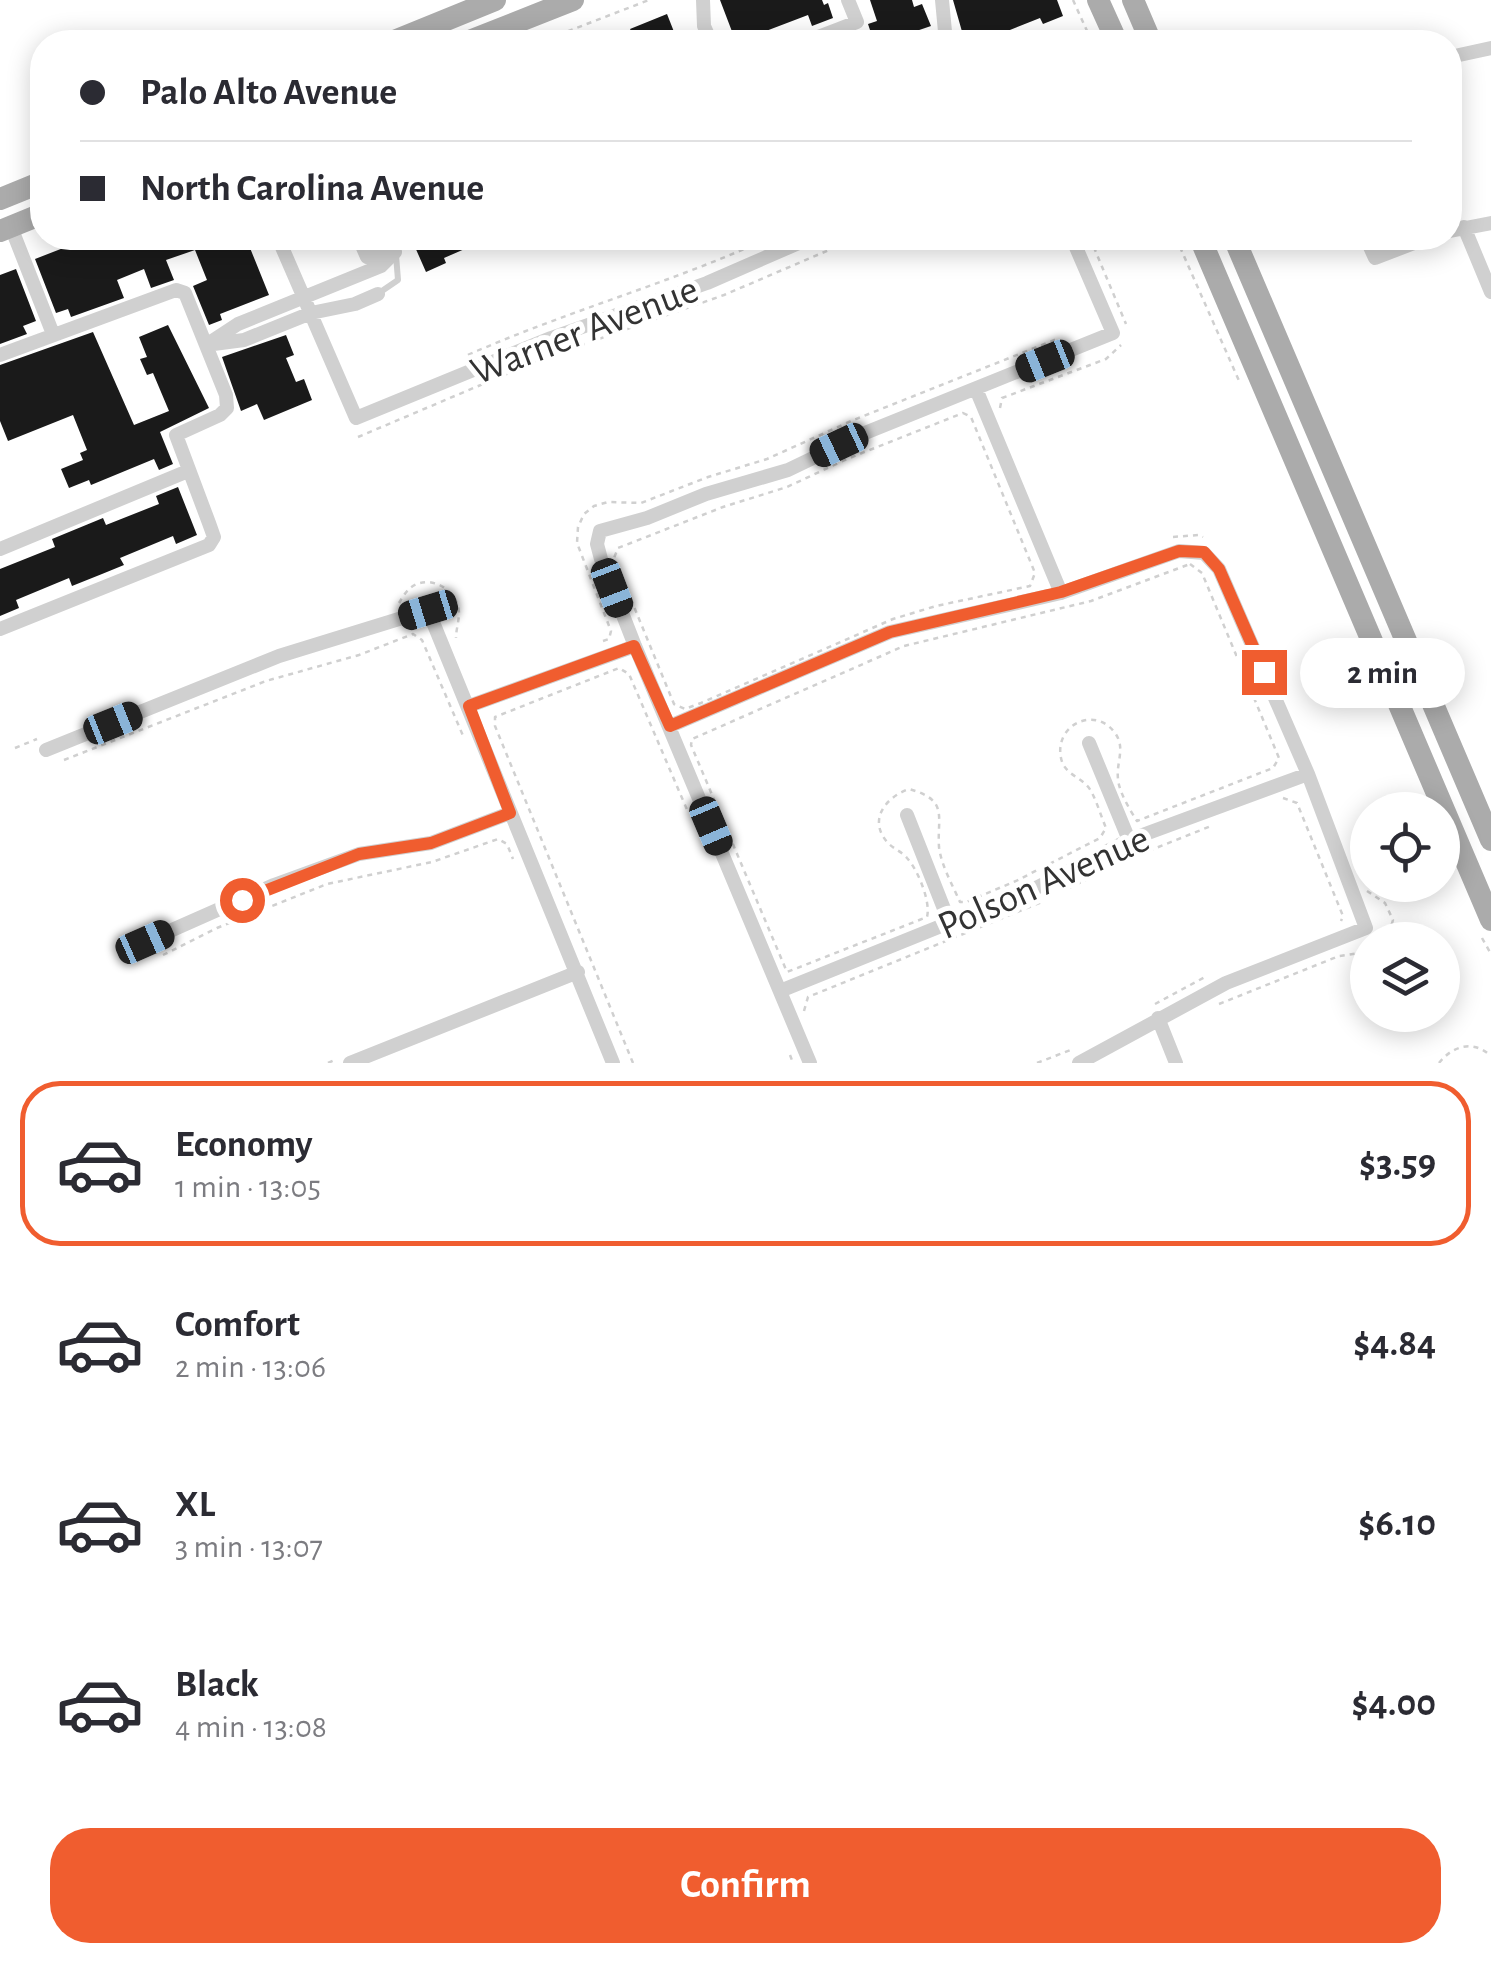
<!DOCTYPE html>
<meta charset="utf-8">
<style>
:root{--surface:#fff;--page:#f7f7f7;--text:#2b2b33;--muted:#7c7c81;--line:#e1e1e2;--accent:#f05d2f}
body{margin:0;font-family:"Alegreya Sans",sans-serif;background:var(--page);color:var(--text);height:100vh;display:flex;flex-direction:column;font-size:38px;white-space:nowrap}
*{box-sizing:border-box;margin:0}
p{font-size:32px;color:var(--muted)}
.icon{flex:none;width:55px;height:55px;fill:none;stroke:currentColor;stroke-width:2;stroke-linecap:round;stroke-linejoin:round}
.map{position:relative;height:1063px;overflow:hidden}
.panel{display:flex;flex-direction:column;background:var(--surface);flex:1}
.panel>*{flex:none}
.banner{position:absolute;left:30px;top:30px;width:1432px;height:220px;border-radius:40px;box-shadow:0 5px 25px #0003;display:grid;align-content:center;height:220px;padding:0 50px;background:var(--surface)}
.buttons{position:absolute;left:1350px;top:792px;display:grid;gap:20px}
.buttons a{display:grid;place-items:center;width:110px;height:110px;border-radius:50%;background:var(--surface);box-shadow:0 5px 25px #0003;font-size:50px}
.end{position:absolute;width:45px;height:45px;margin:-22px;border:12px solid #f05d2f;background:#fff;box-shadow:0 0 0 5px #fff}
.from{border-radius:50%}
.bubble{position:absolute;height:70px;border-radius:35px;background:var(--surface);box-shadow:0 5px 25px #0003;font-size:32px;font-weight:700;line-height:70px;text-align:center}
.car{position:absolute;width:30px;height:60px;margin:-30px -15px;border-radius:12px;box-shadow:0 0 8px 2px #0007;background:linear-gradient(#222 24%,#8ab4d8 0 40%,#222 0 76%,#8ab4d8 0 86%,#222 0)}
.banner b{display:flex;align-items:center;gap:35px;height:95px;font-size:38px}
.banner b+b{border-top:2px solid var(--line)}
.banner i{width:25px;height:25px;background:var(--text)}
ul{padding:18px 0 0;list-style:none}
li{display:flex;align-items:center;gap:30px;height:165px;margin:0 20px 15px;padding:0 30px;border:5px solid transparent;border-radius:40px}
li div{flex:1}
li b{display:block;font-size:38px}
li em{font-style:normal;font-weight:700}
li.selected{border-color:var(--accent)}
li>.icon{width:90px;height:90px;stroke-width:1.5}
.cta{display:flex;gap:20px;margin-top:auto;padding:20px 50px}
.cta a{flex:1;height:115px;border-radius:40px;background:var(--accent);color:#fff;font-size:40px;font-weight:700;line-height:115px;text-align:center}
.map>svg:first-child{display:block}
.building{fill:#1a1a1a}
.lines{fill:none;stroke-linecap:round;stroke-linejoin:round}
.path{stroke:#d0d0d0;stroke-width:2.5;stroke-dasharray:5 5;stroke-linecap:butt}
.lane{stroke:#d0d0d0;stroke-width:6}
.street{stroke:#d0d0d0;stroke-width:14}
.primary{stroke:#ababab;stroke-width:22}
.route{stroke:#f05d2f;stroke-width:12}
.labels{text-anchor:middle;stroke-width:10;stroke-linejoin:round;paint-order:stroke}
.street-label{font-size:40px;fill:#333;stroke:#fff}
</style>
<div class="map">
<svg width="1491" height="1063" viewBox="0 0 1491 1063">
<rect width="100%" height="100%" fill="#fff"/>
<path class="building" d="M720 0H822L824 5 828 3 833 18 812 26 808 15 758 34 761 42H736Z
M870 0H912L914 7 922 4 931 26 884 42H874L868 24 877 21Z
M953 0H1057L1063 16 1043 24 1040 18 990 38 991 42H965Z
M667 14 678 42H609L632 33 630 29Z
M89 238H246L269 295 220 314 222 320 209 325 193 286 207 280 195 250 166 260 174 280 151 288 144 269 117 280 124 298 71 317 68 309 56 313 35 259Z
M411 238H490L444 258 446 263 426 272Z
M16 269 36 321 23 326 27 334 0 344V275Z
M168 325 209 408 160 432 173 464 159 470 154 459 91 485 89 480 69 488 61 469 83 460 80 453 87 450 73 415 8 441 0 421V365L93 332 134 425 169 411 153 373 147 375 140 359 147 357 139 337Z
M286 335 294 355 286 358 296 382 304 379 312 400 264 420 257 404 241 411 222 357Z
M178 487 197 535 176 544 173 536 120 558 124 565 102 574 72 586 69 578 16 600 19 608 0 616V569L55 547 52 539 103 518 106 525 159 504 156 496Z"/>
<g class="lines">
<path class="path" d="M1073 0 1092 42
M540 42 649 0
M1090 238 1126 324
M1176 238 1240 383
M468 355C567 311 671 283 769 238
M1000 408 1002 398 1106 359 1121 345
M963 413 971 417 1035 573 1030 586 936 606 893 619 701 703 685 709 674 704 614 558 618 548 723 507 787 487 847 459Z
M358 437 542 359 724 295 857 238
M1173 537 1199 535 1203 537
M1190 564 1202 573 1279 758 1273 768 1137 821C1130 810 1119 792 1118 779 1116 762 1126 748 1115 733 1095 705 1054 725 1061 758 1064 775 1083 777 1091 791 1097 802 1101 816 1106 828L1100 838 1016 881 966 902H960C953 886 941 865 939 847 937 816 949 800 909 789 886 797 867 820 888 843 894 849 902 852 907 858 918 870 931 902 927 917L787 972 691 745 692 739 904 646 1091 601Z
M399 603C402 598 405 593 409 589 428 572 458 589 459 613 459 621 456 630 456 638
M603 641 609 639 611 631 577 543 578 527 584 514 594 506 608 502 641 503 708 477 767 459 851 421 1057 339
M15 748 37 739
M64 760 266 681 359 655 413 634 422 640 464 738
M1283 798 1297 803 1343 916 1341 921
M1067 889 1131 858 1211 826
M1367 891 1385 903 1393 920 1387 940
M1482 938 1491 954
M120 943 130 938
M163 955 217 928 327 884 432 862 498 839 507 844 513 859
M1155 1004 1205 977
M1219 1004 1339 956 1368 952
M804 1011 808 997 1042 902
M790 1055 793 1063
M328 1063 337 1059
M633 1063 495 726V717L619 668 629 674 688 812
M1037 1063 1073 1049
M1439 1063C1453 1045 1474 1040 1491 1056"/>
<path class="lane" d="M379 293 398 280 396 255"/>
<path class="street" d="M703 0 704 26 711 42
M942 0 946 42
M839 29 857 22 848 0
M805 42 839 29 849 42
M1450 57 1491 48
M11 227 53 334
M1464 227 1491 292
M1450 231 1491 223
M278 238 356 418 551 338 707 283 810 238
M1366 238 1375 258 1427 238
M360 241 367 257 394 246
M378 294 355 304 311 313 244 340 206 345 238 324 381 266 395 252 393 238
M0 355 176 290 185 293 226 395 227 408 220 415 176 435 209 523 214 537 209 545 0 629
M976 389 1061 593
M0 549 188 471
M469 706 635 646
M670 726 890 632 1061 593 1179 551 1204 553 1219 569 1308 774 1366 928 1226 983 1079 1063
M1089 743 1129 840
M46 750 279 656 428 610 613 1063
M907 815 950 924
M145 942 274 885 359 854 431 843 510 813
M780 991 1038 887 1129 840 1308 774
M1158 1018 1176 1063
M350 1063 578 972
M810 1063 635 646 601 559 597 544 600 531 647 518 706 494 788 470 865 433 1113 333 1072 238"/>
<path class="primary" d="M1098 0 1117 42
M1133 0 1151 42
M392 42 495 0
M467 42 573 0
M0 199 42 182
M0 231 42 214
M1200 238 1491 920
M1234 238 1491 840"/>
</g>
<g class="lines">
<path class="route" d="M242 900 359 854 431 843 510 813 469 706 634 646 670 726 890 632 1061 592 1179 551 1204 552 1219 569 1264 672"/>
</g>
<g class="labels">
<g class="street-label">
<text transform="translate(584 329) rotate(-21)" y="14">Warner Avenue</text>
<text transform="translate(1043 881) rotate(-24)" y="14">Polson Avenue</text>
</g>
</g>
</svg>
<div class="buttons">
<a><svg class="icon" aria-label="locate" viewBox="0 0 24 24"><circle cx="12" cy="12" r="6"/><path d="M12 2v4M12 18v4M2 12h4M18 12h4"/></svg></a>
<a><svg class="icon" aria-label="layers" viewBox="0 0 24 24"><path d="M12 4l9 5-9 5-9-5zM3 14l9 5 9-5"/></svg></a>
</div>
<i class="end from" style="left:242px;top:900px"></i>
<i class="end" style="left:1264px;top:672px"></i>
<div class="bubble" style="left:1300px;top:638px;width:165px">2 min</div>
<i class="car" style="left:1045px;top:361px;rotate:248deg"></i>
<i class="car" style="left:839px;top:445px;rotate:245deg"></i>
<i class="car" style="left:612px;top:588px;rotate:159deg"></i>
<i class="car" style="left:428px;top:610px;rotate:253deg"></i>
<i class="car" style="left:113px;top:723px;rotate:68deg"></i>
<i class="car" style="left:711px;top:826px;rotate:157deg"></i>
<i class="car" style="left:145px;top:942px;rotate:66deg"></i>
<div class="banner">
<b><i class="from"></i>Palo Alto Avenue</b>
<b><i></i>North Carolina Avenue</b>
</div>
</div>
<section class="panel">
<ul>
<li class="selected"><svg class="icon" aria-label="car" viewBox="0 0 24 24"><path d="M5 17H2v-5l4-1 3-4h7l3 4 3 1v5h-3M9 17h6M6 11h13"/><circle cx="7" cy="17" r="2"/><circle cx="17" cy="17" r="2"/></svg><div><b>Economy</b><p>1 min · 13:05</p></div><em>$3.59</em></li>
<li><svg class="icon" aria-label="car" viewBox="0 0 24 24"><path d="M5 17H2v-5l4-1 3-4h7l3 4 3 1v5h-3M9 17h6M6 11h13"/><circle cx="7" cy="17" r="2"/><circle cx="17" cy="17" r="2"/></svg><div><b>Comfort</b><p>2 min · 13:06</p></div><em>$4.84</em></li>
<li><svg class="icon" aria-label="car" viewBox="0 0 24 24"><path d="M5 17H2v-5l4-1 3-4h7l3 4 3 1v5h-3M9 17h6M6 11h13"/><circle cx="7" cy="17" r="2"/><circle cx="17" cy="17" r="2"/></svg><div><b>XL</b><p>3 min · 13:07</p></div><em>$6.10</em></li>
<li><svg class="icon" aria-label="car" viewBox="0 0 24 24"><path d="M5 17H2v-5l4-1 3-4h7l3 4 3 1v5h-3M9 17h6M6 11h13"/><circle cx="7" cy="17" r="2"/><circle cx="17" cy="17" r="2"/></svg><div><b>Black</b><p>4 min · 13:08</p></div><em>$4.00</em></li>
</ul>
<div class="cta"><a>Confirm</a></div>
</section>
